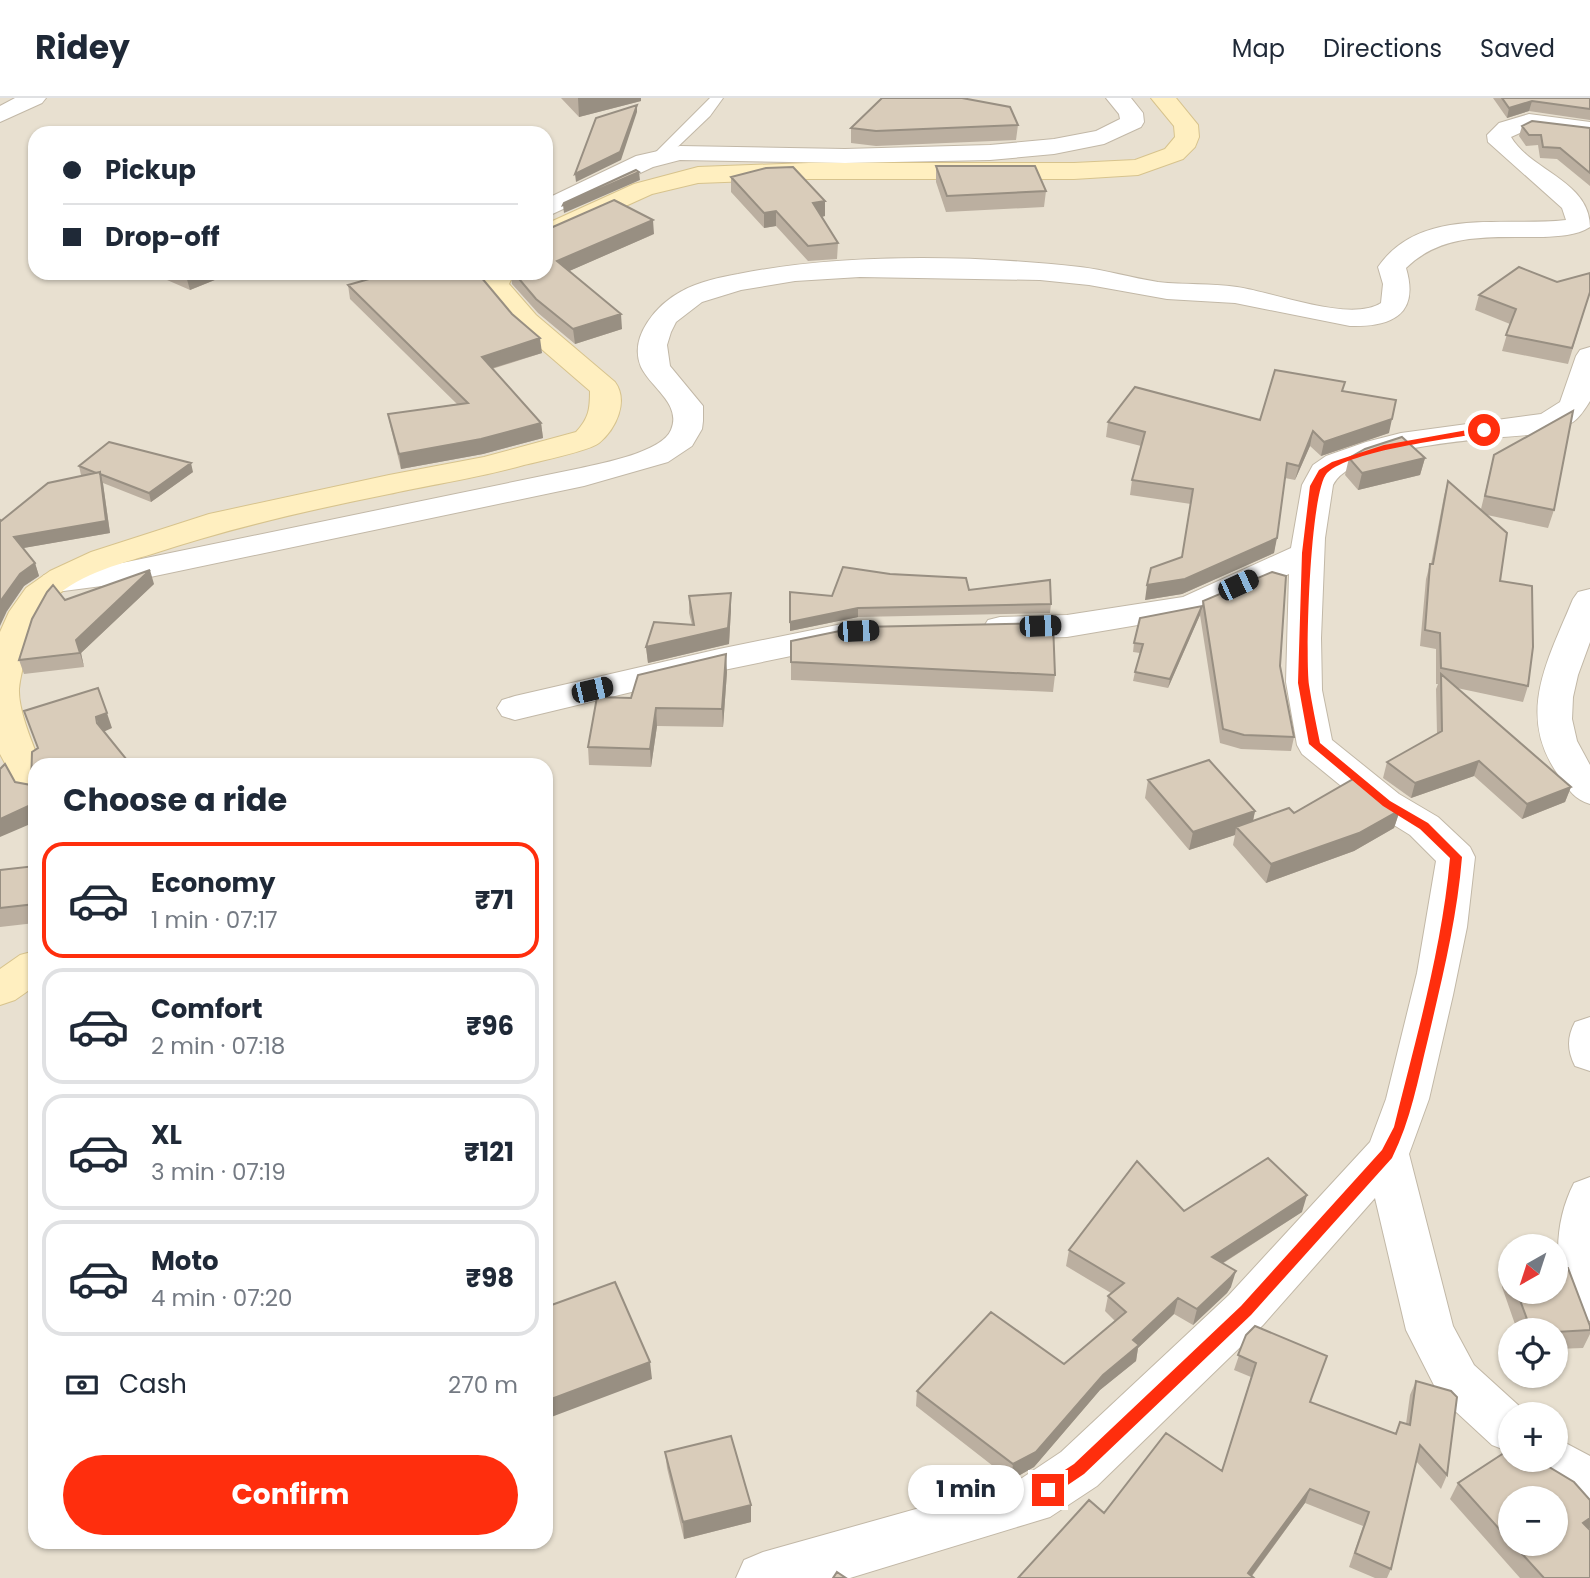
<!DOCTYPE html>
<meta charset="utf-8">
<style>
:root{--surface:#fff;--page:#f2f2f3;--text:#1f2937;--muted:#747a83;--line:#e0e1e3;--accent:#ff2e0d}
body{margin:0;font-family:Poppins,sans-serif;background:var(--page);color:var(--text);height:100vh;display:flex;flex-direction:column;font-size:26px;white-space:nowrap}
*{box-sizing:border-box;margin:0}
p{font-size:23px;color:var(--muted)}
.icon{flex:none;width:38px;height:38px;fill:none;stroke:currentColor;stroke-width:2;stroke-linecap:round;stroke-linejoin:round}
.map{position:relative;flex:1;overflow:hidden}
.sheet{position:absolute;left:28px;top:660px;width:525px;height:791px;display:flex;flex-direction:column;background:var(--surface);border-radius:21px;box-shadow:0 2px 5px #0004}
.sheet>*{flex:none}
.hud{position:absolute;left:28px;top:28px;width:525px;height:154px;border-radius:21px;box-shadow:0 2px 5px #0004;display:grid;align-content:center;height:154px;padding:0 35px;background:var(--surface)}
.needle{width:46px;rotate:219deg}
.controls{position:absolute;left:1498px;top:1136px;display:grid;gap:14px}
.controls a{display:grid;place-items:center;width:70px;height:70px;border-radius:50%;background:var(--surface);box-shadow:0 2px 5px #0004;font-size:35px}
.end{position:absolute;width:32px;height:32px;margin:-16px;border:9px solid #ff2e0d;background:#fff;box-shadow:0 0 0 4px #fff}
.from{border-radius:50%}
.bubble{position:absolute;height:49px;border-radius:24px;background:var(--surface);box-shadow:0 2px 5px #0004;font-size:23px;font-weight:700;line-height:49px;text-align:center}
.car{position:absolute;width:21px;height:42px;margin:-21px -10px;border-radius:9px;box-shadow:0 0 5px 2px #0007;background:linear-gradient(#222 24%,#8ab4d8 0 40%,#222 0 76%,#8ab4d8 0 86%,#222 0)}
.hud b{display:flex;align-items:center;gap:24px;height:66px;font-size:26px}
.hud b+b{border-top:2px solid var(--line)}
.hud i{width:18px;height:18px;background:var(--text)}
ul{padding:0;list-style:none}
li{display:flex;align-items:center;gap:21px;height:116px;margin:0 14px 10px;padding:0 21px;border:4px solid var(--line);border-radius:21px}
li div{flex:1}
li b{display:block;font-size:26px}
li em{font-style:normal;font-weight:700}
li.current{border-color:var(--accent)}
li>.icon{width:63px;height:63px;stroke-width:1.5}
h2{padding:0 35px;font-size:32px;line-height:84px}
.pay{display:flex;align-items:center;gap:18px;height:77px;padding:0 35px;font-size:26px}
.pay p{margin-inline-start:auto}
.primary-button{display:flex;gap:14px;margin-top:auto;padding:14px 35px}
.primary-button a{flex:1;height:80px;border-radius:42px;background:var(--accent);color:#fff;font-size:28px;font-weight:700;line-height:80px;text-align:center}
header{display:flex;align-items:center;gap:42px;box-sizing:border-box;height:98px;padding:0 35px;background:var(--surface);border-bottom:2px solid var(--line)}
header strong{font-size:33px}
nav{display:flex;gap:38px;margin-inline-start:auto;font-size:24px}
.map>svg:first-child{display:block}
.residential{fill:#e8e0d0;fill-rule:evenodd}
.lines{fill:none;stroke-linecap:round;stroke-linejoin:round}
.lane-casing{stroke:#c2b8a7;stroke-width:2}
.street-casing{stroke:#c2b8a7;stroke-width:2}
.secondary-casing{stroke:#d7c38d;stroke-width:2}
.lane{fill:#fff;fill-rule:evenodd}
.street{fill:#fff;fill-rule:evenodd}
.secondary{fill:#ffefc0;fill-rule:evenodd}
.wall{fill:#bbafa0;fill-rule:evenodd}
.shaded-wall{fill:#988f82}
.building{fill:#d9ccba;stroke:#988f82;stroke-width:2}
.route{fill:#ff2e0d}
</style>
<header>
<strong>Ridey</strong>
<nav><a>Map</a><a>Directions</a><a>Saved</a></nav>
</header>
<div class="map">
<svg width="1590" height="1480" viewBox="0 0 1590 1480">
<rect width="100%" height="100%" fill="#f3eee2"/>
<path class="residential" d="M0 0H1590V1480H0ZM35 35H546V175H35ZM35 667H546V1444H35ZM1510 1148H1556V1194H1510ZM1510 1232H1556V1278H1510ZM1510 1316H1556V1362H1510ZM1510 1400H1556V1446H1510Z"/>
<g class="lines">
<defs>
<path id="lane" d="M710 0H723L710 18 666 60H656V54Z"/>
<path id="street" d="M15 0H46L42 5 0 24V8Z
M1106 0H1131L1143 15 1144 24 1141 29 1104 46 1054 56 990 62 845 65 680 62 653 69 546 119V101L636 58 680 48 845 51 990 47 1054 41 1096 33 1120 21 1119 16Z
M1529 16 1590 24V38L1529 31 1511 39C1531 73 1590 83 1590 129 1576 138 1559 138 1543 139 1493 140 1444 133 1406 170 1420 217 1391 229 1350 228L1235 205 1167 201 1089 187 1040 182 860 179 795 183 741 192 702 204 676 224 671 234 667 247 670 268 703 308V323L702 331 692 348 668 364 584 388 117 486 56 494 44 491 39 484 44 477 117 466 581 370C603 365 662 354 671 332 682 306 651 290 641 269 628 239 657 206 682 193 698 184 721 179 738 176 843 155 973 157 1080 169 1106 172 1132 180 1158 184 1184 187 1211 185 1237 189 1273 194 1350 225 1381 205L1383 186 1378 169C1420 108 1504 129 1566 122L1562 110 1488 44 1487 37 1499 25Z
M466 175H497L509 187 505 193C488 197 476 189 466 175Z
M1590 249V303C1585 311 1580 319 1573 324 1549 339 1516 337 1489 340 1452 344 1350 353 1333 387L1325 440 1321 540 1322 592 1332 642 1399 696 1438 719 1470 749 1475 759 1467 829 1453 897 1429 1001 1409 1056 1453 1228 1474 1267 1528 1316H1510V1354L1492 1347 1440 1299 1406 1232 1375 1100 1263 1227 1097 1388 1050 1419 850 1480H736L744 1462 763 1454 1019 1382 1061 1354 1229 1197 1370 1044 1386 1001 1417 875 1436 763 1410 737 1373 714 1302 656 1297 647 1286 584 1289 476 1191 518 1067 539 1000 541 988 538 983 530 988 522 1000 519 1067 517 1183 499 1291 450 1302 387 1313 367 1326 358 1366 344 1401 335 1541 316 1560 304 1576 258 1580 252Z
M1590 491V544L1578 577 1573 599 1572 621 1577 643 1590 667V706C1574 701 1569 692 1559 678 1515 617 1548 562 1573 501L1578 494Z
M842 526 854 529 859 537 854 545 719 573 515 622 502 618 497 610 502 602 515 598 719 551Z
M1590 919V973L1575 968C1567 952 1567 939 1575 924Z
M1590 1079V1223L1573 1217C1553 1175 1553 1126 1574 1085Z
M1556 1340 1590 1358V1410L1572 1403 1534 1379 1527 1362H1556Z"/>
<path id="secondary" d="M1151 0H1176L1198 27 1199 39 1195 49 1183 61 1138 77 1074 81H809L698 85 652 96 546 144V126L634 86 698 69 809 65H1074L1135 62 1165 51 1175 39 1174 28Z
M486 175H514L509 186 536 217 615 284C629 303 616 331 599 345 589 353 540 363 524 367 479 380 434 386 389 396 309 412 230 430 152 456 119 466 72 478 49 506 35 522 21 570 19 591 18 612 33 647 41 667H35V701L22 697 0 656V534L9 514 26 490 50 473 91 454 209 416 389 377 484 359 576 334C589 320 590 311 590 293L516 229 481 187Z
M35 853V888L15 902 0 907V871L20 857Z"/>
</defs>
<use href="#lane" class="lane-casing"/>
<use href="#street" class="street-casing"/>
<use href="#secondary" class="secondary-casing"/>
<use href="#lane" class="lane"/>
<use href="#street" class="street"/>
<use href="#secondary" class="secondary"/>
</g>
<path class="wall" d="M561 0H641V3L579 19Z
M1493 0H1590V22L1529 13 1507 20Z
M1018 27 1016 42 876 48 851 45V30Z
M1522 28 1590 30V88L1557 61 1540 60 1538 47 1526 48 1519 38Z
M936 68 1046 93 1044 109 946 114 936 84Z
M731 79 825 103V118L821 119 838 145 837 161 808 163 776 128 764 130 731 94Z
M654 136 569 173 622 231 575 246 538 215 512 186 511 175H546Z
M151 175H232L190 192Z
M1557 184 1590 194 1568 266 1502 253 1510 226 1475 212 1479 197Z
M348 187 542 255 492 271 541 325 543 340 483 356 401 371 391 331 388 316 457 306 350 201Z
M1343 293 1389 335 1321 358 1310 348 1295 382 1285 380 1274 455 1182 496 1145 502 1182 459 1191 406 1130 397 1132 382 1141 348 1106 339 1108 324 1260 322Z
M1494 357 1554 412 1548 430 1487 417 1500 483 1528 588 1523 604 1457 590 1571 689 1565 704 1522 721 1474 678 1411 700 1383 680 1387 664 1437 636 1436 591 1438 586H1436V551L1420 548 1426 481 1430 466H1431L1444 398 1448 383 1481 411Z
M1349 360H1425L1420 377 1358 392 1345 377Z
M79 368 193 374 151 404 103 385 110 435 23 450 35 465 39 478 24 488 7 513 1 423 83 378 81 377Z
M154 486 81 555 84 569 24 576 19 562 65 502Z
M969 492 1051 506 1050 515 858 519 790 533V494L832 498Z
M689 498 731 511 729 546 648 565 646 549 692 527 689 515Z
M1203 503 1280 568 1294 639 1291 653 1241 651 1220 645 1200 517Z
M1202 508 1200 517 1168 590 1133 583 1135 574 1140 555 1133 554 1134 545Z
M791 543 1055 577 1053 594 791 582Z
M727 574 723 629 657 628 651 669 589 667 588 649 631 600Z
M1148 682 1255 713 1253 723 1294 715 1400 712 1394 730 1354 753 1266 785 1233 747 1235 737 1189 752 1145 700Z
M35 768V825L0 829V772Z
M1184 1113 1302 1114 1222 1166 1231 1189 1227 1195 1193 1227 1174 1216 1138 1250 1136 1263 1100 1292 1034 1369 1011 1382 916 1308 917 1293 1064 1266 1115 1223 1105 1213 1108 1198 1111 1195 1066 1168 1069 1152Z
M1509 1171 1510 1194H1556L1590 1228V1236L1583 1250 1556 1251V1232H1517L1502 1189Z
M1246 1237 1310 1304 1395 1336 1400 1324 1406 1326 1410 1297 1416 1283 1447 1377 1441 1391 1416 1363 1391 1471 1387 1480H1375L1349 1469 1363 1428 1305 1405 1252 1478 1104 1415 1222 1373 1251 1279 1234 1272Z
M665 1354 751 1424 684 1441 667 1370Z
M1541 1364 1589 1431 1590 1480H1520L1450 1401 1458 1385ZM1510 1400 1556 1446H1510Z"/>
<path class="shaded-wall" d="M578 0H641V3L579 19Z
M1532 3 1529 13 1507 20 1509 10Z
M637 7V14L621 62 576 84 575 76Z
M639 74 640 82 564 115 563 107Z
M825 103V118L813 121V105Z
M776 113V128L764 130V115Z
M653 122 654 136 558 178 557 163Z
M194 175H232L190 192 186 178Z
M621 216 622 231 575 246 573 231Z
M540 240 542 255 483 273 482 259Z
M1392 321 1389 335 1321 358 1324 344Z
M541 325 543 340 483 356 401 371 399 356Z
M1313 333 1310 348 1295 382 1299 368Z
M1425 360 1420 377 1358 392 1362 375Z
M191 365 193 374 151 404 149 395Z
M100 374 103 386 110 435 18 451 14 439Z
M1277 440 1274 455 1182 496 1145 502 1147 487Z
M35 465 39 478 24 488 7 513 0 528V506L2 501 20 476Z
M150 472 154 486 81 555 84 569 76 542Z
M731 495V511L729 546 648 565 646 549 728 530Z
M1202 508 1200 517 1168 590 1170 581Z
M858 510V519L790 533V524Z
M726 556 727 574 723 629 722 611Z
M656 610 657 628 651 669 650 651Z
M107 615 112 630 101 635 96 619Z
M1479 663 1474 678 1411 700 1415 685Z
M1571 689 1565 704 1522 721 1527 706Z
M35 705V724L0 739V721Z
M1400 712 1394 730 1354 753 1266 785 1271 766Z
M1255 713 1251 732 1236 729 1235 737 1189 752 1193 734Z
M1307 1097 1302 1114 1207 1175 1212 1159Z
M1236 1173 1231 1189 1227 1195 1193 1227 1197 1211Z
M1178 1200 1174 1216 1138 1250 1136 1263 1100 1292 1034 1369 1011 1382 1013 1366 1133 1242Z
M650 1264 652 1281 546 1321V1303Z
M1310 1391 1305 1405 1250 1480 1248 1475Z
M751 1407V1424L684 1441 683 1424Z
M1590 1420V1430L1573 1442 1583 1425Z"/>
<path class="building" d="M882 0H962L1010 9 1018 27 876 33 851 30Z
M1502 0H1590V11L1532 3 1509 10Z
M637 7 620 54 575 76 596 20Z
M1532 23 1590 30V75L1560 50 1543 49 1541 37H1529L1522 28Z
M290 30 291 35H241Z
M936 68H1035L1046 93 947 98Z
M793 69 825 103 813 105 838 145 808 148 776 113 764 115 731 79 766 70Z
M636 72 639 74 563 107 564 105Z
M614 102 653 122 557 163 621 216 573 231 536 201 514 175H546V132Z
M1519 169 1557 184 1590 175V194L1572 250 1506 237 1516 211 1479 197Z
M180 175H194L186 178Z
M390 175H476L481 179 512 216 540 240 482 259 541 325 481 341 399 356 388 316 468 305 348 187Z
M1275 272 1345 284 1342 293 1396 302 1392 321 1324 344 1313 333 1299 368 1287 365 1277 440 1185 481 1147 487 1151 470 1182 459 1193 391 1132 382 1145 334 1108 324 1135 289 1260 322Z
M1573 313 1554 412 1485 398 1494 357Z
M1402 339 1425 360 1362 375 1349 360 1365 351Z
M109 344 191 365 149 395 100 376V374L96 375 79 368Z
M100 374 106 423 14 439 35 465 20 476 2 501 0 506V422L1 423 48 385Z
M1448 383 1507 435 1500 483 1532 488 1533 549 1528 588 1441 570 1440 535 1425 532 1430 466H1433Z
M843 469 890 476 966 480 969 492 1050 482 1051 506 858 510 790 524V494L832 498Z
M150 472 76 542 80 555 19 562 32 521 47 494 53 487 65 502Z
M1272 474 1286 478 1280 568 1294 639 1244 637 1223 631 1203 503Z
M731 495 728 530 646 549 654 524 694 527 689 498Z
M1202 508 1170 581 1135 574 1143 546 1134 545 1140 520Z
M1053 525 1055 577 791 564V543L859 529Z
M726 556 722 611 656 610 650 651 588 649 597 599 631 600 638 577Z
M1441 576 1571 689 1527 706 1479 663 1415 685 1387 664 1442 633Z
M98 590 107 615 96 619 97 625 131 667H35V705L0 721V671L5 666 15 684 31 687 32 654 38 650 24 613Z
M1209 662 1255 713 1193 734 1148 682Z
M1355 680 1400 712 1359 735 1271 766 1236 729 1289 710 1294 715Z
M35 768V806L0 810V772Z
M1268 1060 1307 1097 1212 1159 1236 1173 1231 1179 1197 1211 1178 1200 1133 1242 1139 1247 1103 1277 1036 1354 1013 1366 917 1293 991 1214 1064 1266 1126 1214 1108 1198 1124 1185 1069 1152 1137 1063 1184 1113Z
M1556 1170H1568L1590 1228V1232L1556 1234V1232H1531L1517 1194H1556Z
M615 1184 650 1264 546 1303V1209Z
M1255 1228 1327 1258 1310 1304 1396 1336 1400 1324 1410 1327 1416 1283 1451 1293 1457 1299 1447 1377 1420 1347 1391 1471 1355 1455 1369 1414 1310 1391 1248 1475 1254 1480H1018L1089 1402 1104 1415 1166 1335 1222 1373 1256 1265 1238 1257 1246 1237Z
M731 1338 751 1407 683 1424 665 1354Z
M1510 1351V1362H1540L1541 1364 1574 1384 1590 1402V1420L1583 1425 1590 1432V1480H1544L1513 1446H1556V1400H1510V1443L1458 1385Z
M837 1474 846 1480H833Z"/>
<path class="route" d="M1484 329 1487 330V334C1451 341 1351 352 1327 375 1310 393 1305 557 1309 587 1312 606 1316 626 1320 645L1390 703 1428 725 1462 759C1457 821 1442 881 1428 941 1418 981 1411 1022 1392 1060L1251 1217 1084 1376 1053 1397H1042L1040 1392 1042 1387 1074 1366 1241 1208 1382 1052 1394 1029C1416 940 1442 851 1450 760L1420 731 1383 708 1309 646 1298 585 1302 455 1310 388 1319 372 1332 364 1384 347Z"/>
</svg>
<div class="controls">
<a><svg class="needle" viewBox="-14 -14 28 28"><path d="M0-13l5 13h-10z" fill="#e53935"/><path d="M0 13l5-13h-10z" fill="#747a83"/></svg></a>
<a><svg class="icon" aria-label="locate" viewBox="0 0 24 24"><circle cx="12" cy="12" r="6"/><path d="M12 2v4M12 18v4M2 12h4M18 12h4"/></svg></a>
<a>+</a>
<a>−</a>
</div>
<i class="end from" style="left:1484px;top:332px"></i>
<i class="end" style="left:1048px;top:1392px"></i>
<div class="bubble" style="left:908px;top:1367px;width:116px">1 min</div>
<i class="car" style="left:1238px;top:487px;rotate:65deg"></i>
<i class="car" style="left:1040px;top:528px;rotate:88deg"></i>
<i class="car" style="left:858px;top:533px;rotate:88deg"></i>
<i class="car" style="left:592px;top:592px;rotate:77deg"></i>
<div class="hud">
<b><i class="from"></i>Pickup</b>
<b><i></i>Drop-off</b>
</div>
<section class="sheet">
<h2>Choose a ride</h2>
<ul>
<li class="current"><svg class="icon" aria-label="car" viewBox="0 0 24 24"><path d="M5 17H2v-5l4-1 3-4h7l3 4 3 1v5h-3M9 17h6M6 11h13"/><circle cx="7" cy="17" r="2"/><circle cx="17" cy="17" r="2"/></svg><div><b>Economy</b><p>1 min · 07:17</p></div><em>₹71</em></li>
<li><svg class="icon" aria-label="car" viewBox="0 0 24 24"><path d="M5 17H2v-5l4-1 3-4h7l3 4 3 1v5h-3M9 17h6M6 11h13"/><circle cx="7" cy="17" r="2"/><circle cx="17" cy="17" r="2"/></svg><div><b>Comfort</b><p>2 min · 07:18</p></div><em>₹96</em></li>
<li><svg class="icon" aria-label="car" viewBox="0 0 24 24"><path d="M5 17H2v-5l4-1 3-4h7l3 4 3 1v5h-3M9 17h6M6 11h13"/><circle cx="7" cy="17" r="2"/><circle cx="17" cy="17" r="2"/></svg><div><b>XL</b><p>3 min · 07:19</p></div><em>₹121</em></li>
<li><svg class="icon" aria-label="car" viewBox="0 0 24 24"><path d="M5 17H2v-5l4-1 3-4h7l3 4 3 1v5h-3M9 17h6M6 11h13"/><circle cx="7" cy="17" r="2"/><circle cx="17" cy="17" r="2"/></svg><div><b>Moto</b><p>4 min · 07:20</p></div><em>₹98</em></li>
</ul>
<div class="pay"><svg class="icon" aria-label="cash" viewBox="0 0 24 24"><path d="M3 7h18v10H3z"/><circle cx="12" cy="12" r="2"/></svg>Cash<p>270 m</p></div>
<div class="primary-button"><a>Confirm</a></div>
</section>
</div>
